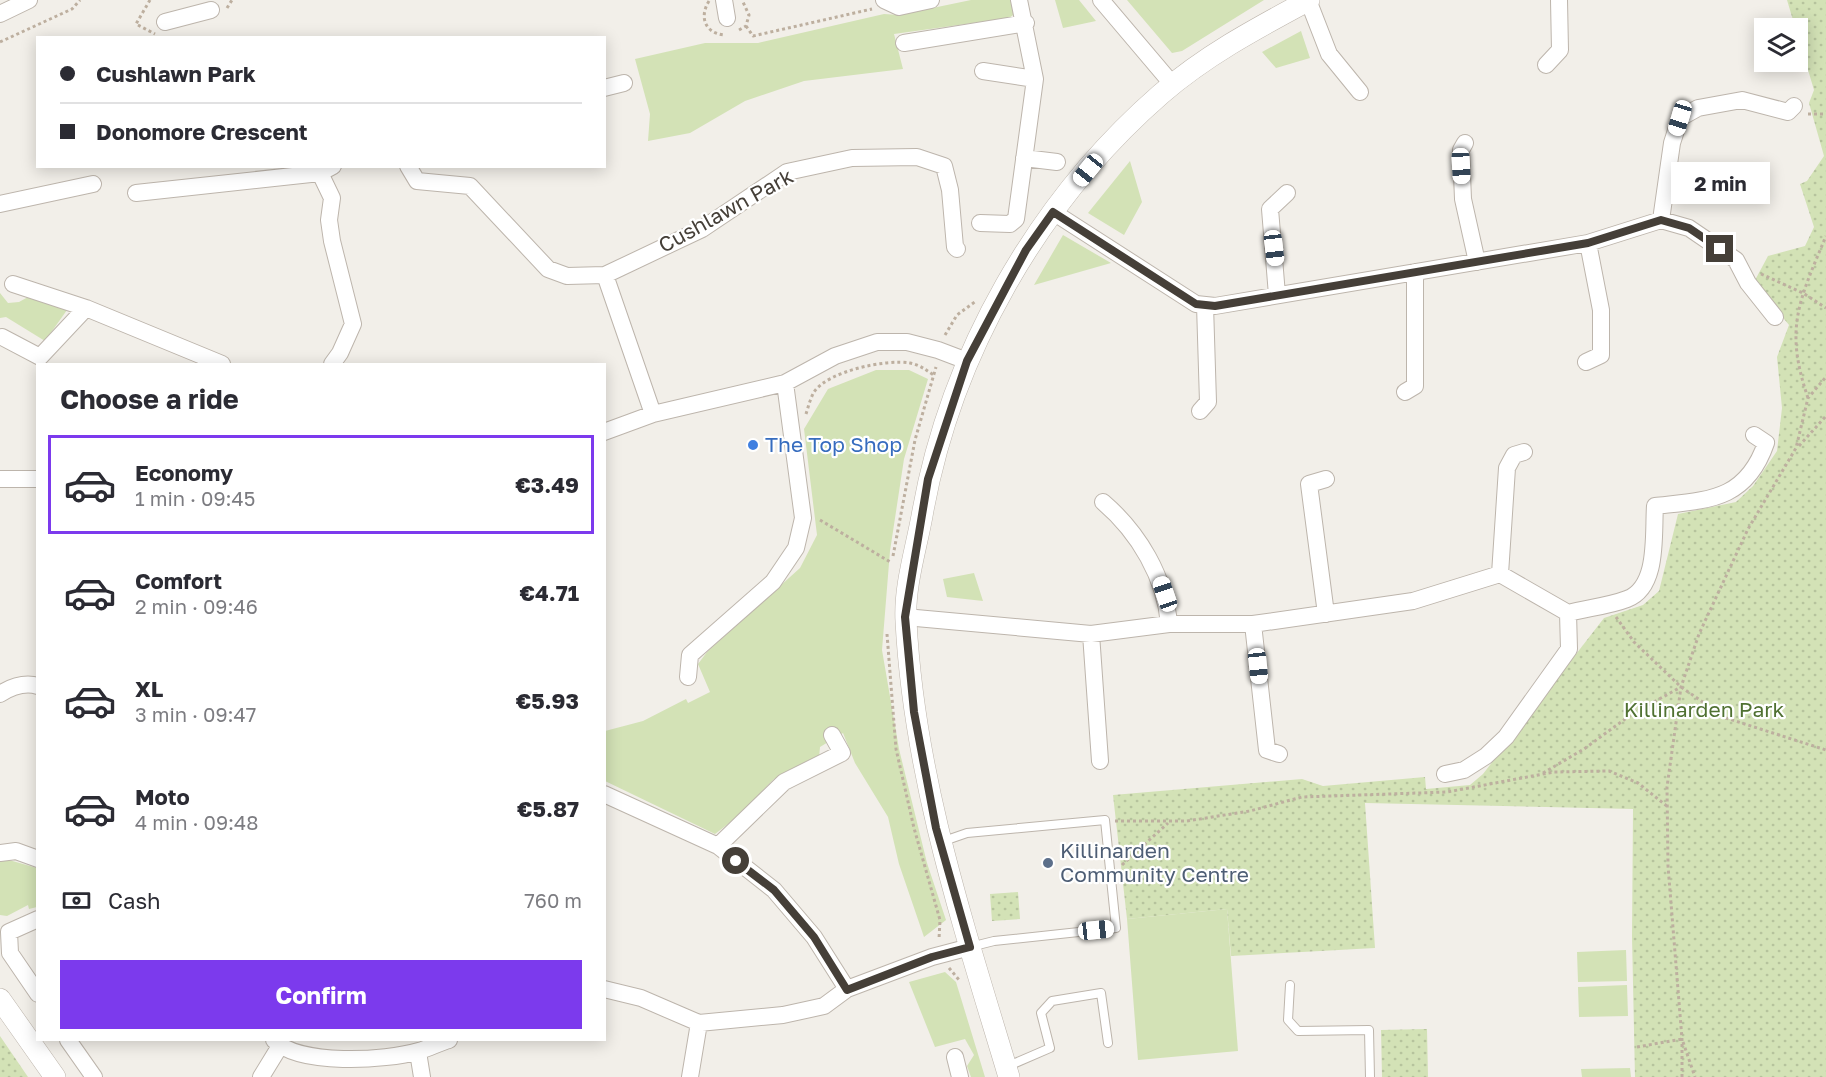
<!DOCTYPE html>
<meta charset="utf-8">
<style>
:root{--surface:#fff;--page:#f2f2f3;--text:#2b2b33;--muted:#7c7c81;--line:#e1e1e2;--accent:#7c3aed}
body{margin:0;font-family:"Golos Text",sans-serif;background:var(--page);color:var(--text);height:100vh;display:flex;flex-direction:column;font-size:22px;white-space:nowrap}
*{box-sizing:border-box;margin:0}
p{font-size:20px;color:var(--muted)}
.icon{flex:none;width:33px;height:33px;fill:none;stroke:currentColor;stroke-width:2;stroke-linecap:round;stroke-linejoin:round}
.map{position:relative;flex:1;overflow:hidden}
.panel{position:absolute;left:36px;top:363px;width:570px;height:678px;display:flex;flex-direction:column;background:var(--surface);border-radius:0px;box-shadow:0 3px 15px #0003}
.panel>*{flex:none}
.guide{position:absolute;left:36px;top:36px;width:570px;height:132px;border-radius:0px;box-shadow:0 3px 15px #0003;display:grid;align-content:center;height:132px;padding:0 24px;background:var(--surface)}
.controls{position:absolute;left:1754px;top:18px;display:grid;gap:12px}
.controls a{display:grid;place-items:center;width:54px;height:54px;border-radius:0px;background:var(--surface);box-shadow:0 3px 15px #0003;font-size:30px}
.end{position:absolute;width:27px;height:27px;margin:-14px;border:8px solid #453f38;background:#fff;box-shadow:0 0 0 3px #fff}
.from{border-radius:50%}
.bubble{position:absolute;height:42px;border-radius:0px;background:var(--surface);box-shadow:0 3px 15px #0003;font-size:20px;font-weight:700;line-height:42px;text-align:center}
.car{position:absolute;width:18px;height:36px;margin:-18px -9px;border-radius:8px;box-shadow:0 0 4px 2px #0007;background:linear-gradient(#fff 24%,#345 0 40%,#fff 0 76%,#345 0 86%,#fff 0)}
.guide b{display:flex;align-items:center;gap:21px;height:57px;font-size:22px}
.guide b+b{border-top:2px solid var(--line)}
.guide i{width:15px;height:15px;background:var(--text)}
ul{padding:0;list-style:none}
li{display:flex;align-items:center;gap:18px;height:99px;margin:0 12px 9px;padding:0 12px;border:3px solid transparent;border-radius:0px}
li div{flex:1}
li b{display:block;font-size:22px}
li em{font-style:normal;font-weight:700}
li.selected{border-color:var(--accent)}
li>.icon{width:54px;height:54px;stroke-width:1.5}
h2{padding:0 24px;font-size:27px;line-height:72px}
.pay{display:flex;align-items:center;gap:15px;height:66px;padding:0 24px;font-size:22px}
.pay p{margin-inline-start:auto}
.action{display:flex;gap:12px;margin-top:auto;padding:12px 24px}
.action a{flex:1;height:69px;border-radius:0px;background:var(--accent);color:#fff;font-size:24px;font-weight:700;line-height:69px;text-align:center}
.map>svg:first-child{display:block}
.green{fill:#d3e2b6}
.park{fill:url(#park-dots)}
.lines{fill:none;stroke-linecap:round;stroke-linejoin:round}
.service-casing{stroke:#bdb5ac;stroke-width:10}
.minor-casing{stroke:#bdb5ac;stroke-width:18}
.tertiary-casing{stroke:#bdb5ac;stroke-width:22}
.path{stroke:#bdaf9f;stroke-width:3;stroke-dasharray:3 3;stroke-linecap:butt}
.service{stroke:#fff;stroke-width:8}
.minor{stroke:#fff;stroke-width:16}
.tertiary{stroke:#fff;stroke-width:21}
.route{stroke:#453f38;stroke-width:8}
.shop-dot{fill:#3f7fe0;stroke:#fff;stroke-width:2}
.service-dot{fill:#5c6f8a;stroke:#fff;stroke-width:2}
.labels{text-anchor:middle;stroke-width:4.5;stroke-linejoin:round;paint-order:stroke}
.street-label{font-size:21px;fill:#453f38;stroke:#fff}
.shop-label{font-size:21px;fill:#366cbe;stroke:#fff;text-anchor:start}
.park-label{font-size:21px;fill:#507132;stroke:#fff}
.service-label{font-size:21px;fill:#4e5e75;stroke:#fff;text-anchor:start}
</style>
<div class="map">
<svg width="1826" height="1077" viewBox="0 0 1826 1077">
<defs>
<pattern id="park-dots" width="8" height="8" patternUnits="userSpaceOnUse" patternTransform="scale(1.5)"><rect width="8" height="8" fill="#d3e2b6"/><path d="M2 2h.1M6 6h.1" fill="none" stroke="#b6c39d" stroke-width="1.8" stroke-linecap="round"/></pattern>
</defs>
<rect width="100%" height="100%" fill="#f2efe9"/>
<path class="green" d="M971 0H1013L1016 13 1009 18 894 34 903 69 804 81 745 101 690 133 648 141 650 114 635 59 705 43H758L884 14 899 15Z
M1055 0H1079L1096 21 1063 28Z
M1127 0H1264L1182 51 1172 53Z
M1301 31 1310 58 1276 68 1262 52Z
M1130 161 1142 202 1124 235 1088 213Z
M1063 235 1111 263 1034 285Z
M0 293 8 303 19 302 28 297 67 310 45 341 6 317 0 318Z
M876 370H909L928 379 904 459 890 551 882 650 899 749 927 863 946 920 924 937 899 864 888 817 855 763 843 733 820 747 819 758 774 779 737 817 715 834 605 781V731L643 721 686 699 688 703 710 692 698 664 707 652 800 568 817 535 804 429 828 389Z
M974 573 983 601 947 597 943 579Z
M9 860 37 868V907L29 909 28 905 7 916 0 915V861Z
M1227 909 1238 1051 1138 1060 1127 919Z
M1626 950 1627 981 1578 982 1577 952Z
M945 972 956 982 985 1077H971L967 1066 974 1055 965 1039 935 1047 909 982Z
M1627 985 1628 1016 1579 1017 1578 987Z
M1630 1068 1631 1077H1582L1581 1069Z"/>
<path class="park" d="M1787 0H1826V1077H1635L1632 937 1633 809 1365 803 1375 948 1231 956 1227 909 1127 919 1113 795 1302 779 1323 786 1425 777 1426 789 1470 785 1483 774 1604 618 1643 605 1659 591 1678 514 1736 502 1753 486 1777 451 1782 408 1777 357 1789 325 1754 282 1768 256 1805 246 1814 227 1800 184 1807 181 1824 156 1809 103 1814 90Z
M1018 892 1020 919 992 921 990 894Z
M1427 1029 1428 1077H1382L1381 1030Z
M0 1036 28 1077H0Z"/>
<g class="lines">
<defs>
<path id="service" d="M941 842 967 833 1105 820 1116 928 994 941 970 947
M1290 985 1288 1020 1298 1031 1369 1030 1370 1077
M1006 1067 1050 1048 1041 1013 1052 1001 1101 993 1108 1043"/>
<path id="minor" d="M724 0 727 18
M884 0 899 7 931 0
M1101 0 1173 85
M1308 0 1329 54 1360 92
M0 14 29 0
M165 22 211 10
M904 43 1026 23
M1546 65 1560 50 1559 0
M983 71 1035 79
M604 88 624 83
M1465 143 1461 150 1463 199 1477 262
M1024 158 1057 162
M408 166 417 181 470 186 548 269 567 276 605 275 702 229 787 172 852 158 917 157 944 166 950 190 955 247 957 249
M320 173 332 198 329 220 332 241 353 324 340 353 332 364
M136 193 320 173 333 166
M0 204 93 184
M1053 212 1196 304 1215 306 1588 243 1661 220 1689 228 1736 260 1748 283 1775 317
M1661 220 1672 143 1680 118 1698 108 1742 100 1788 112 1794 106
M980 223 1010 224 1016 219 1035 79 1019 0
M605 275 653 414
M13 284 86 308 222 364
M1277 295 1270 209 1287 193
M2 337 40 357 86 308
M1586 362 1601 355V310L1588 243
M1405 392 1415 386V272
M1200 411 1208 402 1205 305
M604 432 653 414 785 383 835 356 877 342H907L938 350 967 361
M0 479H38
M1103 502C1139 533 1165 577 1169 624
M1500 574 1507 468 1514 455 1524 452
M1326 614 1309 484 1326 479
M905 617 1091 634 1169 624H1253L1413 601 1500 574 1568 613C1587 608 1609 606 1627 599 1659 587 1653 534 1655 506 1708 500 1746 501 1766 443L1754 435
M1253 624 1267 750 1279 754
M1091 634 1100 761
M688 677 690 655 773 582 796 548 803 518 785 383
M0 694C11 687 24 682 38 686
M1445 774 1464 770 1486 756 1506 737 1569 649 1568 613
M604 794 718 846 774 890 814 937 847 989
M718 846 784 782 842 753 832 735
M0 853 16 851 38 859
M38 919 9 932 10 953 38 994
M604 989 641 998 699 1023 783 1015 824 1006 847 989 932 957 970 947
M68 1040 94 1077
M274 1040C299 1066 385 1061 419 1051 429 1048 439 1043 449 1040
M418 1052 422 1077
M955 1057 960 1077
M261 1077 280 1046
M690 1077 699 1023"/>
<path id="tertiary" d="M0 999 55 1077
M1009 1077C964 927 914 778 906 621 904 587 916 549 922 516 950 355 1038 201 1161 94 1206 55 1257 28 1309 0"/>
</defs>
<use href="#service" class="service-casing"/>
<use href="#minor" class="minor-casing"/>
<use href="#tertiary" class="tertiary-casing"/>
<path class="path" d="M150 0 136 24 155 34
M709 1C699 17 705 33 724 35
M227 8 232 0
M746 26 753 36 872 9
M739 30 746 26 749 15 742 0
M0 42 72 9 80 0
M1808 114H1826
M1761 274 1803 293 1826 308
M945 335 957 315 976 301
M1808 398C1784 328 1799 301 1826 236
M806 414C808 408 810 399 814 392 828 371 886 359 910 363 920 365 926 370 935 376
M1799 446 1826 416
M820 520 892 563
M893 556 915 440 936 367
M1616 617 1634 642 1681 687 1726 718 1826 750
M887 634 896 749 914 828 940 920 939 939
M1543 773 1584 749 1632 714 1681 687
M1115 821H1187L1250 811 1302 797 1447 792 1554 772 1609 771 1638 783 1668 807
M1122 865 1168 823
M949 968 960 981
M1683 1042 1695 1077
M1637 1047 1682 1039
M1682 1077V1039L1668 866 1667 787 1681 687 1699 634 1748 529 1796 448 1808 398 1826 377"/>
<use href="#service" class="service"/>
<use href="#minor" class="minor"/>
<use href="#tertiary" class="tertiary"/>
</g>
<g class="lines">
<path class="route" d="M736 861 774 890 814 937 847 990 932 957 970 947 936 828 914 712 905 617 928 479 967 361 1026 250 1053 212 1196 304 1215 306 1588 243 1661 220 1689 228 1720 249"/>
</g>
<circle class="shop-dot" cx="753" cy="445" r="6"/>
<circle class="service-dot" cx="1048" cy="863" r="6"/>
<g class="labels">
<g class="street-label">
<text transform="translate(726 211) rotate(-29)" y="7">Cushlawn Park</text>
</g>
<g class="shop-label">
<text x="765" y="452">The Top Shop</text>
</g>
<g class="park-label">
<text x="1704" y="717">Killinarden Park</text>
</g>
<g class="service-label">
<text x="1060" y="858">Killinarden<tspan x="1060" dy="24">Community Centre</tspan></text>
</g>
</g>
</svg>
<div class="controls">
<a><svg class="icon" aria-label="layers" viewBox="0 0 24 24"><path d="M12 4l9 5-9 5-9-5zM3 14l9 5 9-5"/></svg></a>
</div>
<i class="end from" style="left:736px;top:861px"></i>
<i class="end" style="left:1720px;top:249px"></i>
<div class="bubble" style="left:1671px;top:162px;width:99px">2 min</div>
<i class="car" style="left:1680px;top:118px;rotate:197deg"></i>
<i class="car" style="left:1461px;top:166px;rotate:177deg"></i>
<i class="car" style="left:1088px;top:170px;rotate:219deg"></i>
<i class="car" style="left:1274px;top:248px;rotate:173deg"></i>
<i class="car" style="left:1165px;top:594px;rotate:341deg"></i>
<i class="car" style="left:1258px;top:666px;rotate:174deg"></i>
<i class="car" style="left:1096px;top:930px;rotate:84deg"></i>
<div class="guide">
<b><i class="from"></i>Cushlawn Park</b>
<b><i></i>Donomore Crescent</b>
</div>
<section class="panel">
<h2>Choose a ride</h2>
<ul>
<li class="selected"><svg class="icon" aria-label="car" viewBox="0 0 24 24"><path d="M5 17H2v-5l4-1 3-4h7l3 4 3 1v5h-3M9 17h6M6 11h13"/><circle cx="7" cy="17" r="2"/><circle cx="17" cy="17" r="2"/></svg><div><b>Economy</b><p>1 min · 09:45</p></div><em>€3.49</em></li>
<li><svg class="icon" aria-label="car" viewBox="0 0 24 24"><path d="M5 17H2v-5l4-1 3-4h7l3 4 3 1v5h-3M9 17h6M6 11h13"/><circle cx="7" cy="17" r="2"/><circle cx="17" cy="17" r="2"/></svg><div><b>Comfort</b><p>2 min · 09:46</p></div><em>€4.71</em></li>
<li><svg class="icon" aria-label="car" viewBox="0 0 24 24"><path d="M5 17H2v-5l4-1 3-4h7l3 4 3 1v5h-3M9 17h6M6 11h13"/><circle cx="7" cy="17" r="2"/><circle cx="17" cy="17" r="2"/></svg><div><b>XL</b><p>3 min · 09:47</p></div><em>€5.93</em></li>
<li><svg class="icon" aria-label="car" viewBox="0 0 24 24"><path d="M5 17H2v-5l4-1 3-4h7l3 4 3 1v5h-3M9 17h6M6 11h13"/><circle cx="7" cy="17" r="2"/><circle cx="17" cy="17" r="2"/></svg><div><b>Moto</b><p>4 min · 09:48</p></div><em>€5.87</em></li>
</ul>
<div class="pay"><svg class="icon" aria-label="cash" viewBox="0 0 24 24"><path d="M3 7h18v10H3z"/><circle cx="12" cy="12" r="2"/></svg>Cash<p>760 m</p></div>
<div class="action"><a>Confirm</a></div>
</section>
</div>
